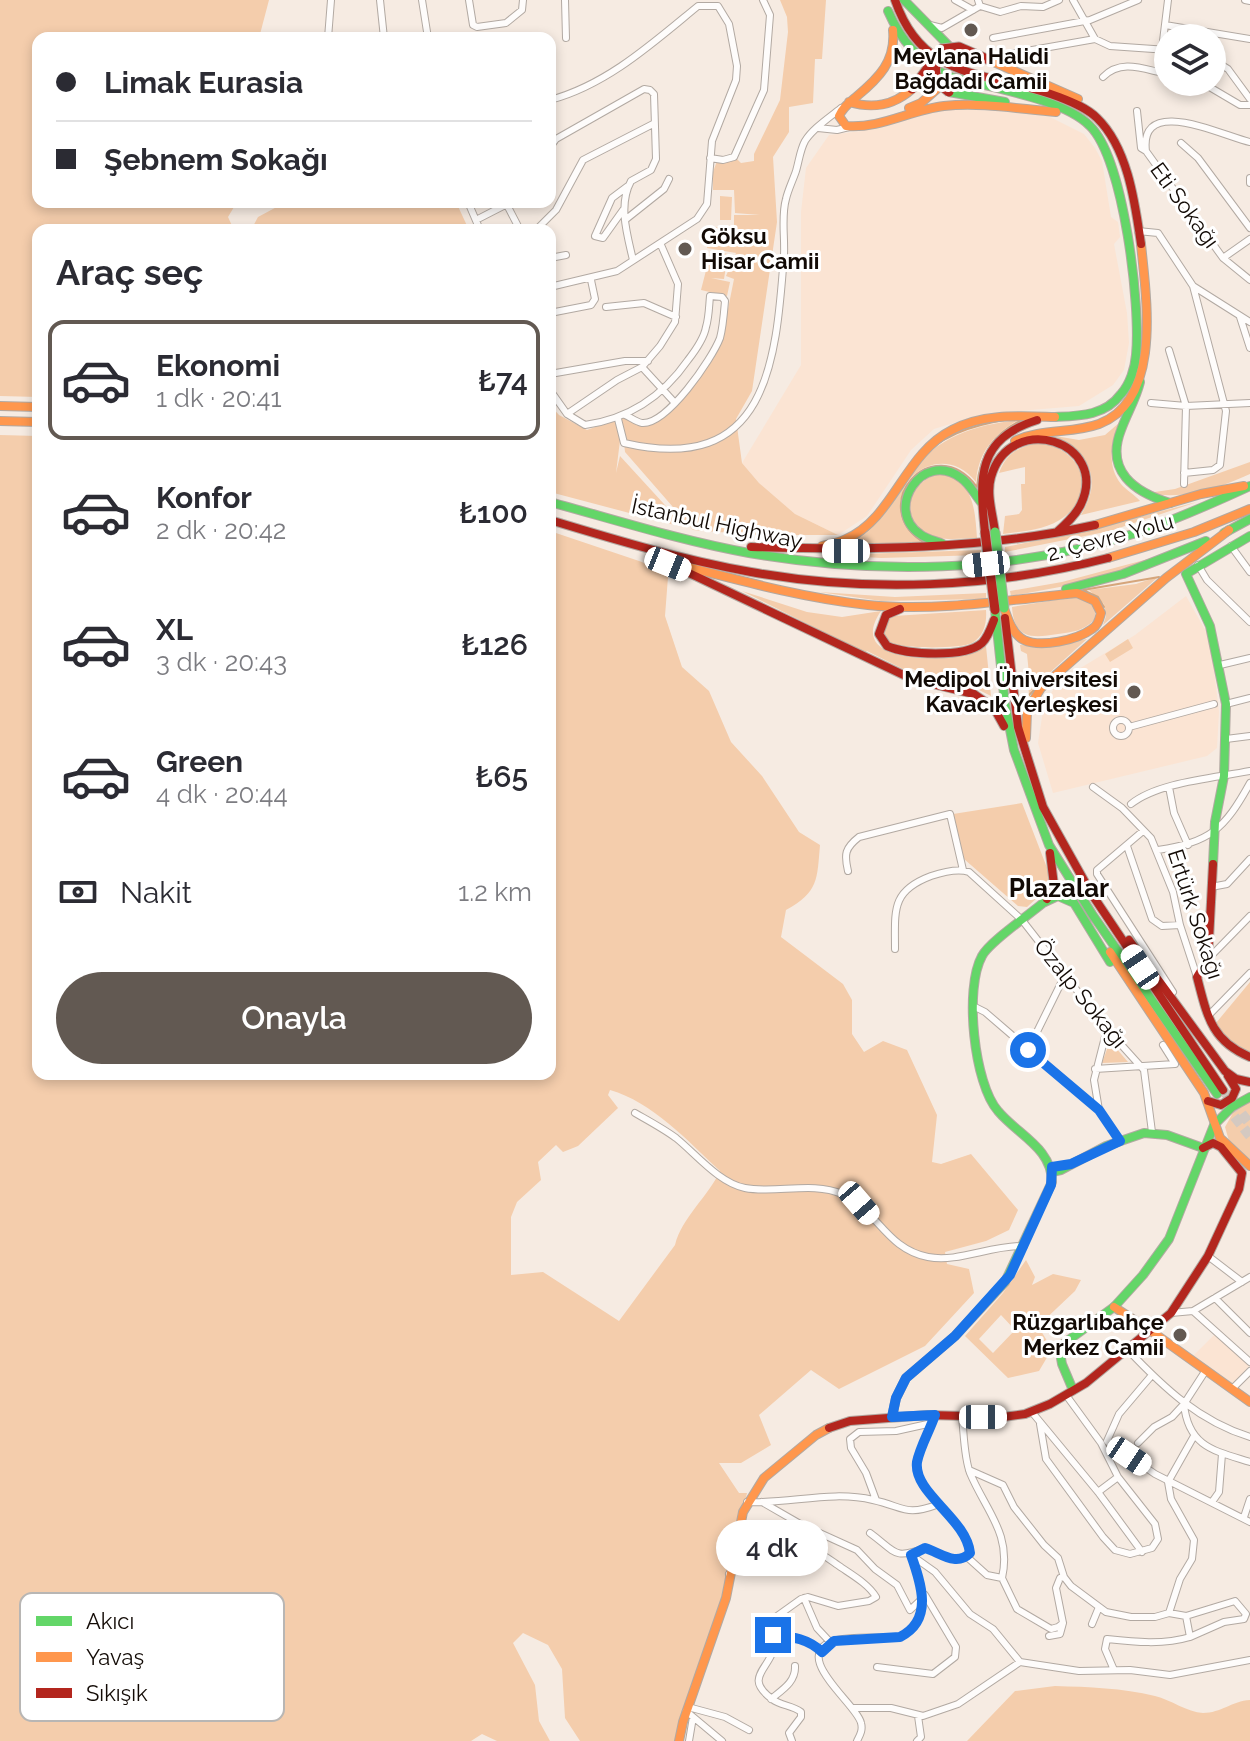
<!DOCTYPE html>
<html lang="tr">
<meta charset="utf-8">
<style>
:root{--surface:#fff;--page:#f7f7f7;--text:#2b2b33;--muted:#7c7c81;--line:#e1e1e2;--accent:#625952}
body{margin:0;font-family:Raleway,sans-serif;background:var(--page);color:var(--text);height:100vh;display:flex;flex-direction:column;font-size:30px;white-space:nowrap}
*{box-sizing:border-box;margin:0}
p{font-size:26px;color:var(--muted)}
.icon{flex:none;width:44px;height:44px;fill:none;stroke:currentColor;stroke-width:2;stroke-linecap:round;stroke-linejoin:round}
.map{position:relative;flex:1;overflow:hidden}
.sheet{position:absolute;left:32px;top:224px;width:524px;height:856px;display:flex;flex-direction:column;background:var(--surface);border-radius:16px;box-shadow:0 4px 12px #0003}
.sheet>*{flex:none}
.banner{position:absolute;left:32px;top:32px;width:524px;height:176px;border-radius:16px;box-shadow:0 4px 12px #0003;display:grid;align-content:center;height:176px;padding:0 24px;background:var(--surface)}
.tools{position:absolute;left:1154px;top:24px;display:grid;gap:16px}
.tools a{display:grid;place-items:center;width:72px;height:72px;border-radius:50%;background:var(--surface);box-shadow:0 4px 12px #0003;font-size:40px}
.end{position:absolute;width:36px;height:36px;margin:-18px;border:10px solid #1a73e8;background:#fff;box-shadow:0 0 0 4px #fff}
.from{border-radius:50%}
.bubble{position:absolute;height:56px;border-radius:28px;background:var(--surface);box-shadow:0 4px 12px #0003;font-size:26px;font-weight:600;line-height:56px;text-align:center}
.car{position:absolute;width:24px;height:48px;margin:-24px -12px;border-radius:10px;box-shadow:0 0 6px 2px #0007;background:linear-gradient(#fff 24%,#345 0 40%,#fff 0 76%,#345 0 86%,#fff 0)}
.banner b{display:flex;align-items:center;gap:28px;height:76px;font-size:30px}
.banner b+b{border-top:2px solid var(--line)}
.banner i{width:20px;height:20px;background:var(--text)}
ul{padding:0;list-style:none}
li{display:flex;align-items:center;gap:24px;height:120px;margin:0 16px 12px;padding:0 8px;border:4px solid transparent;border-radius:16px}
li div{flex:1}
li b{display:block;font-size:30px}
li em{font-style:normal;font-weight:600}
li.current{border-color:var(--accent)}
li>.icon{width:72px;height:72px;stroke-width:1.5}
h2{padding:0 24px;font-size:36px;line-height:96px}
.pay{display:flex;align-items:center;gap:20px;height:88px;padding:0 24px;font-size:30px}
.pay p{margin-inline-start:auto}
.primary-button{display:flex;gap:16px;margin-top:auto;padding:16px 24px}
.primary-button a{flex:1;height:92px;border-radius:48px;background:var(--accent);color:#fff;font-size:32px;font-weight:600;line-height:92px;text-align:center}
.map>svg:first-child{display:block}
.built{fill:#fbe4d3}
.green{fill:#f4cdac;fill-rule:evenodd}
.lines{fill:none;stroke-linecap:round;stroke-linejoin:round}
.stream{stroke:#d5a57b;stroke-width:2}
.primary-tunnel{stroke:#d4c9c1;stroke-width:9;stroke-dasharray:9 4.5;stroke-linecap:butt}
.highway-tunnel{stroke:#d4c9c1;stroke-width:10;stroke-dasharray:10 5;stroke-linecap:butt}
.street-casing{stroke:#b2a9a2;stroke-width:8}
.fast-casing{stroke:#b2a9a2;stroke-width:10}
.slow-casing{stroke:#b2a9a2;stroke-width:10}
.jam-casing{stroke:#b2a9a2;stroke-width:10}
.street{stroke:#fefcfb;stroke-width:6}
.fast{stroke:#63d668;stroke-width:8}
.slow{stroke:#ff974d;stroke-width:8}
.jam{stroke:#b3261e;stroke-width:8}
.fast-bridge-casing{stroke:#b2a9a2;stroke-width:11;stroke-linecap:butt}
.jam-bridge-casing{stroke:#b2a9a2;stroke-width:11;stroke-linecap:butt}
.fast-bridge{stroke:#63d668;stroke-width:9}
.jam-bridge{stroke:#b3261e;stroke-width:9}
.route{stroke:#1a73e8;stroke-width:10}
.poi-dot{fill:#625952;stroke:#fff;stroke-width:3}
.labels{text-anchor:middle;stroke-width:6;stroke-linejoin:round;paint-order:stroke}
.poi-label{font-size:22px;font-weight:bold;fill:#120a05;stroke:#fff;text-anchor:end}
.street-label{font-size:22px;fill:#120a05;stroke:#fff}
.quarter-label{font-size:26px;font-weight:bold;fill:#120a05;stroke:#fff}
.key{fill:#fff;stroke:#b8b6b4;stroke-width:2}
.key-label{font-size:22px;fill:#120a05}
</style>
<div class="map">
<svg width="1250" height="1741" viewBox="0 0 1250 1741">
<rect width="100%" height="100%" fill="#f6ebe2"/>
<path class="built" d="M956 109 1034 113 1050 117 1084 134 1095 148 1102 161 1111 217 1118 222 1120 237 1114 244 1127 313 1129 343 1124 370 1113 385 1079 406 983 414 934 429 911 450 867 516 838 535 795 514 759 483 742 463 801 365V212L806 168 829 135 862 131 934 110Z
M1186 596 1208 635 1212 652 1219 712 1217 748 1207 756 1053 793 1038 743 1044 704 1059 681 1135 635Z
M1215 1334 1250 1365 1232 1385 1193 1356Z"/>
<path class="green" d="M0 0H269L259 38H38V202H237L228 217 234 230H38V397L0 396Z
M780 0H826L822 59H815L813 103 789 107V132L773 157 777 222 752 391 736 419 742 463 759 483 795 514 838 535H757L693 530 625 452 622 424 616 473 620 456 686 528 550 492V405L559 415 587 430 625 416 640 424 676 406 714 358 722 339 734 279 726 276 736 253 707 248 710 228 734 225V215H760L735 213 734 190H713V172L717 161 736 158 741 163 754 161V154L780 100 788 32 787 17Z
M720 196 732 197 731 220H720Z
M286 202H456L469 230H251L258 217Z
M711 251 728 254 724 279 711 278 730 282 727 296 701 290Z
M1018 420C994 434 978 453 976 482 936 431 864 499 922 543L849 544C883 525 889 504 910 474 936 437 975 425 1018 420Z
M1119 423C1112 443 1106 465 1121 484 1126 490 1135 495 1140 501L1081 515C1103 478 1090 455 1055 436L1079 440 1105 435Z
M0 435 38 436V1074H550V531L642 562 668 577 665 616 682 667 709 691 731 742 762 776 799 832 820 845C817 879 819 892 786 910L781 937 843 984 852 1000V1034L864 1052 883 1041 907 1050 937 1115 932 1162 941 1164 971 1154 1018 1210 1009 1230 986 1241 945 1252 947 1264 969 1269 974 1293 925 1346 839 1389 811 1370 759 1415 771 1445 741 1463H719L739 1493H747L722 1600 676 1741H580L565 1718 562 1669 548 1645 523 1633 513 1643 535 1685 539 1721 550 1741H497L482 1734 471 1741H0ZM610 1090C652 1102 688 1141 720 1171 708 1197 682 1217 675 1245L619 1321 543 1272 511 1275V1217L517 1202 541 1180 538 1162 556 1145 563 1152 578 1146 618 1108 608 1095Z
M1036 443C1078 445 1101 489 1064 517 1047 530 1024 531 1003 534L1005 516 1019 514 1022 510 1021 484H1025V467L999 473C1006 454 1017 448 1036 443Z
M1250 462V474C1217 489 1184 500 1148 493L1175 489Z
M941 474C974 480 975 510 977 538 961 538 942 542 927 534 897 517 911 478 941 474Z
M1197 502 1110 531 1005 552V547L1072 534Z
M981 550V555L881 558 831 555Z
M1163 555C1116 578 1061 587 1011 596L1010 591 1062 582Z
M1157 577V578L1103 625 1106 616 1104 604 1089 590 1136 584Z
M742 591 807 612 842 617 881 611C841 669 960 663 986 646L991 696 973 687 935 680 911 668 909 672 867 651 865 653Z
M819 592 895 597 986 593V599L881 601Z
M1074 597 1092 603 1096 611 1094 620C1083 631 1073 632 1058 634 1033 638 1014 640 1012 607Z
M986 610C987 623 984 636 972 643 960 649 899 649 889 642 885 639 884 636 883 631L888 620 894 616Z
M1087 639 1035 686 1029 694 1028 685 1030 684 1027 654 1021 651 1020 645 1047 646Z
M1128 639 1133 648 1110 662 1105 654Z
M1022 803 1049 873V887L1027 907 1018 906 964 859 953 814Z
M1250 982V1053C1232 1047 1225 1040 1216 1023Z
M1110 1041 1128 1062 1102 1063Z
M1247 1102H1250V1160L1229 1141 1225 1127 1234 1111Z
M1026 1260 1035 1277 1032 1285 1053 1274 1081 1280 1075 1291 1038 1326 1052 1349 1039 1371 1008 1378 965 1336 1003 1293ZM1001 1315 1015 1330 993 1353 979 1339Z
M1055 1686C1089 1687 1122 1688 1155 1696 1171 1700 1187 1712 1203 1713 1221 1713 1232 1701 1250 1700V1741H967L1015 1691Z"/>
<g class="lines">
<path class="stream" d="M1010 419H1024C994 433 980 453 977 487 933 428 863 507 926 544L840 547C882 530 889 499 913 467 937 435 973 425 1010 419Z
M1104 607 1098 597 1083 590 1159 577
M1027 697 1036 688"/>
<path class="primary-tunnel" d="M937 89 950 70V47"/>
<path class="highway-tunnel" d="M1223 1090 1250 1124
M1225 1105 1250 1136"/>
<defs>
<path id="street" d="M380 0 384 38
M422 0 428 38
M469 0 473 25 477 27 506 23 522 10 523 0
M565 0 566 38
M955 0 973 10
M978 0 980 6 1000 12 1021 6 1043 7 1059 0
M1073 0 1095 39 1110 46 1168 50
M1245 0 1250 1
M930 25 942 28 980 6
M1165 25 1250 39
M328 38 331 0
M993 38 1090 20 1138 0
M1162 49 1168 0
M1004 55 1095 39
M1212 59 1228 69 1250 99
M1103 77C1122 58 1145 70 1168 74
M1201 82 1240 105H1250
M550 100C607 85 654 42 698 6H718L729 24 737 66 736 80 712 141 707 204 697 219 617 271 550 287
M1137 111 1141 148 1146 151
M818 128 837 130 849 127
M1250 142C1223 136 1139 94 1146 151L1223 258 1250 280
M1181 143 1198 158 1250 228
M550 147 556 139 644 89 650 90 654 94 656 159 651 170 631 181C618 205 627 234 633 260
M710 158 723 160 734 157 764 90 770 15 763 0
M1250 178V183
M468 202 480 230
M507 205 520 230
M623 210 603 238 595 236 612 198 628 186
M476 220 511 202
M625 220 664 189 669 179
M536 230 556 210 583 160 653 124
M1138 231 1158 233 1193 286 1250 322
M550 258 566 255
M1223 258 1250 239
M606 307 644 303 676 317
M550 313 591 305 595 299 591 280
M1240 317 1250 348
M1169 350 1186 406 1184 484
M642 367 675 403
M550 374 625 361H648
M550 390 567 414 585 425C628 419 663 396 688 360 695 351 704 339 706 327 709 317 709 306 710 296L722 297 725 301C724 313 723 327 720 338 712 359 667 425 642 423 636 422 630 417 625 415
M1151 403 1186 406 1250 403
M567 414 617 380 642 367 660 346 675 322 678 284 661 245
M618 419 624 443C767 476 776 364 784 255 785 237 781 216 786 199 788 190 793 180 796 171 799 161 800 150 805 141 813 128 829 118 841 108
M1184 473 1213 470 1220 465 1226 411 1193 286
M1231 546 1250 572
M1198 565 1207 580 1250 622
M1220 665 1250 658
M1226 704 1250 698
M1113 728a8 8 0 1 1 16 0a8 8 0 1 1-16 0Z
M1129 727 1214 704
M1226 739 1250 736
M1093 787 1122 808 1151 838 1173 892 1180 925 1197 977
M1169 787 1174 813 1188 845
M1131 804C1158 782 1215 778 1250 771
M1143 831 1097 870V874L1173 992
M1127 846 1152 919 1162 926 1180 925
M1158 850C1210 842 1224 830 1250 783
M848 871C844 854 845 848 859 837L950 814 963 870
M1211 887 1227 884 1250 859
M895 949C895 910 891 891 931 876 943 872 958 868 969 872L1022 920 1107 1029 1144 1070 1152 1132
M1208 959 1250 916
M975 1007 985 1012 1099 1110 1120 1141
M1209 1015 1250 973
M1028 1050 1065 975
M1095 1069 1175 1064 1163 1045
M1099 1110 1094 1080 1107 1029
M635 1113C649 1121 664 1129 676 1138 696 1154 719 1183 745 1188 775 1194 813 1181 842 1194 877 1209 886 1249 928 1257 958 1263 991 1245 1024 1246
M1208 1256 1242 1282
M1215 1298 1250 1333
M1193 1311 1250 1362
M1171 1313 1193 1311 1250 1277
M1128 1350C1164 1388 1199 1421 1250 1437
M1152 1375 1119 1414 1107 1441 1120 1453 1129 1456 1155 1474 1250 1522
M1232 1389 1250 1371
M1184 1404C1188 1447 1215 1451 1250 1462
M1031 1411 1098 1492 1142 1552
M962 1417C964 1434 964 1457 970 1473 986 1511 1012 1534 1002 1578
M1040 1424 1046 1459 1103 1537 1115 1550 1130 1554 1152 1548 1158 1539 1155 1524 1118 1477 1101 1443 1066 1395
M1138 1443 1154 1427 1172 1417 1184 1404 1206 1370
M969 1470 1003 1485 1014 1507 1044 1545 1058 1558 1064 1577 1071 1586 1106 1612 1131 1617H1155L1169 1613 1186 1616 1235 1601 1246 1614 1244 1619 1224 1622 1190 1637
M1168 1482 1171 1499 1194 1540 1192 1559 1180 1579 1169 1613
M1168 1482 1194 1436
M1098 1492 1118 1477
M876 1500 866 1473 851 1448 850 1439 859 1432 896 1431 932 1423
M747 1502C790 1504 831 1490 873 1500 905 1507 905 1517 939 1504
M762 1502 802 1525 857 1550 875 1569 897 1585 910 1610 924 1597
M1212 1502 1219 1492 1222 1454
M1244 1517 1250 1499
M870 1533C896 1552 893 1560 925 1548 941 1553 956 1568 970 1553 966 1518 913 1494 917 1462 920 1447 930 1430 935 1415
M911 1555 935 1572 970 1614 993 1629 1020 1662
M967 1557 987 1575 1002 1578 1017 1609 1051 1629 1058 1627 1063 1623 1056 1588 1060 1578 1064 1577
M729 1574C749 1561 779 1535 804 1545 818 1550 830 1560 842 1568 854 1576 869 1585 876 1597L869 1601 838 1606 808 1597 801 1599 773 1619C770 1629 776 1641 773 1651 766 1671 745 1679 772 1699 781 1706 792 1705 801 1712V1717L789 1733 792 1741
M804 1598 817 1628 831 1643
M1092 1624 1099 1607
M773 1635C792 1637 807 1638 822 1652
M1049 1636 1060 1634 1063 1623
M877 1667 933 1674 955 1657 956 1647 925 1595
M1114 1670 1105 1649 1107 1639C1134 1642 1164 1645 1190 1637L1186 1616
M771 1699C782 1690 796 1682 795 1666
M688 1707 725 1717 749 1730
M854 1708H891L923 1716 958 1704 1020 1662 1079 1671 1130 1670 1170 1675 1250 1660
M686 1711 722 1741
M689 1741 693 1717
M857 1741C860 1735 863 1730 861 1723 857 1704 786 1653 837 1640 858 1635 879 1639 900 1637 934 1620 921 1583 911 1555
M917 1741 921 1737 918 1716"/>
<path id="fast" d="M904 0 950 47
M888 11C901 41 919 61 948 76 986 87 1063 98 1090 126 1124 159 1141 307 1136 355 1135 368 1130 384 1121 394 1105 416 1079 416 1055 417
M949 92 1005 102
M1140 382C1136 399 1127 413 1121 430 1105 471 1134 492 1170 503
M550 502C616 520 682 541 749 553 876 575 1010 573 1133 534 1173 521 1211 504 1250 486
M1224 533 1250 519
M943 544C936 541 926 539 920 534 884 510 922 449 961 478 969 483 975 495 981 502
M1066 589 1123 574 1206 541
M995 610 1005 704 1014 750 1049 845 1092 914 1217 1094
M1213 864 1215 822 1224 776 1226 704 1210 626 1186 574 1250 536
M1043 903 1058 896 1074 903 1110 962
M1052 1172 1061 1170 1106 1146 1144 1133 1167 1135 1203 1148
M1073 1390 1062 1364 1059 1347 1114 1307 1143 1275 1169 1239 1214 1125 1232 1107 1250 1097
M892 1417 896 1398 906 1378 955 1336 1005 1282 1052 1182C1052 1148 1018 1135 998 1111 974 1084 964 988 982 956 989 942 1029 915 1043 903"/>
<path id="slow" d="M893 30C896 61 879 78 856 97 849 103 843 107 839 116L846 126C880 129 910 110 944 106 981 102 1019 109 1056 112
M989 60 1078 99
M849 102C873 109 893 106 912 89
M909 108 921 103 937 89
M0 406 38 407
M0 421 38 422
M1015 441C1042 428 1072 434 1099 424 1163 400 1146 296 1141 244
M1095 525 1201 494 1244 486
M822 546C830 544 839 543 846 539 894 518 904 454 952 430 983 413 1021 416 1055 417
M652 558C724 576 795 597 868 605 937 612 1008 600 1077 593L1095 601 1101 613C1099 620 1098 625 1092 629 1077 640 1041 648 1024 640 1012 634 1008 619 1004 608
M1108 558 1194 532 1250 509
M1026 738 1027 711 1041 688 1166 578 1229 530
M1110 952 1204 1093 1220 1138 1250 1166
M1114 1307 1151 1331
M1151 1331 1250 1402
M679 1741 683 1722 726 1598 743 1512 764 1478 816 1435 829 1428"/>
<path id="jam" d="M895 0C923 83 990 71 1059 97 1072 102 1087 108 1097 118 1128 148 1135 203 1141 244
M550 520C616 540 683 560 751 572 869 593 992 588 1108 558
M985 532C979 477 977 439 1037 420
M995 532C993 515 986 494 991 477 1010 410 1110 441 1081 504 1076 515 1066 524 1057 532
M751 547C866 550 982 550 1095 525
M689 573 912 679 974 694 994 708 1004 726
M900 609 886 615 879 634 887 646C907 655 965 658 982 643 988 637 991 628 994 620
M1005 618 1018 727 1043 807 1091 893 1223 1090
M1213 864 1208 959 1197 977C1207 1015 1211 1041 1250 1057
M1047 899 1054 885 1050 853
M1129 940 1225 1071 1236 1079 1250 1082
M1208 1101 1221 1105 1232 1098 1236 1089 1228 1076
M829 1428 850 1421 927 1415 1003 1417 1025 1414 1050 1404 1086 1383 1171 1313 1208 1256 1239 1189 1242 1173 1221 1147 1213 1143 1203 1148"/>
</defs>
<use href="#street" class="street-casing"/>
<use href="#fast" class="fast-casing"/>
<use href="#slow" class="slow-casing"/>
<use href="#jam" class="jam-casing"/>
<use href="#street" class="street"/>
<use href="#fast" class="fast"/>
<use href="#slow" class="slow"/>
<use href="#jam" class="jam"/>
<defs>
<path id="fast-bridge" d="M995 532 1004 608"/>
<path id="jam-bridge" d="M944 52C931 66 933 81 949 92
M912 89 942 49 959 47 989 60
M985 532 995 610"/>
</defs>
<use href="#fast-bridge" class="fast-bridge-casing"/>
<use href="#jam-bridge" class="jam-bridge-casing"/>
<use href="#fast-bridge" class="fast-bridge"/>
<use href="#jam-bridge" class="jam-bridge"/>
</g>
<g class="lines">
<path class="route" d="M773 1635C792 1637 807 1638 822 1652L834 1641 900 1637C934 1620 921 1583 911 1555L925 1548C941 1553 956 1567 970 1553 966 1518 913 1493 917 1462 920 1447 930 1430 935 1415L892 1417 896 1398 906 1378 955 1336 1010 1275 1051 1185 1052 1167 1071 1164 1120 1141 1099 1110 1028 1050"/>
</g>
<g class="poi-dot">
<circle cx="971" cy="30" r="8"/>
<circle cx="685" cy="249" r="8"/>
<circle cx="1134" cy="692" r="8"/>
<circle cx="1180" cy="1335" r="8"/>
</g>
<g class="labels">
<g class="poi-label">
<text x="971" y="64" text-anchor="middle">Mevlana Halidi<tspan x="971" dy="25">Bağdadi Camii</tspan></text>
<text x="701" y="244" text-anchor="start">Göksu<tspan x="701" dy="25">Hisar Camii</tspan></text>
<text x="1118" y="687">Medipol Üniversitesi<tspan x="1118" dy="25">Kavacık Yerleşkesi</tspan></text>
<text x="1164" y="1330">Rüzgarlıbahçe<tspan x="1164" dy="25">Merkez Camii</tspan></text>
</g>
<g class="street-label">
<text transform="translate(1185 205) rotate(54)" y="8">Eti Sokağı</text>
<text transform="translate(717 523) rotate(12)" y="8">İstanbul Highway</text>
<text transform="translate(1110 537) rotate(-15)" y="8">2. Çevre Yolu</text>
<text transform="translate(1196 914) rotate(72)" y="8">Ertürk Sokağı</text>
<text transform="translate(1081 993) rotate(51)" y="8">Özalp Sokağı</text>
</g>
<g class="quarter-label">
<text x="1059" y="897">Plazalar</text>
</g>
</g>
<rect x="20" y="1593" width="264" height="128" rx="12" class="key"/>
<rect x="36" y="1616" width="36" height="10" fill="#63d668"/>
<rect x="36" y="1652" width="36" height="10" fill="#ff974d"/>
<rect x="36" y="1688" width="36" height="10" fill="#b3261e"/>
<g class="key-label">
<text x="86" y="1629">Akıcı</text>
<text x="86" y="1665">Yavaş</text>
<text x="86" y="1701">Sıkışık</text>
</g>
</svg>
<div class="tools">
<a><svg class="icon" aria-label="layers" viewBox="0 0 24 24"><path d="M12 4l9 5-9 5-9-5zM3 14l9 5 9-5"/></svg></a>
</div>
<i class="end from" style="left:1028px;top:1050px"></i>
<i class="end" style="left:773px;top:1635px"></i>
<div class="bubble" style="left:716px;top:1520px;width:112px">4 dk</div>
<i class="car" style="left:846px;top:551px;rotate:270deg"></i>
<i class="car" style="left:668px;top:564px;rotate:112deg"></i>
<i class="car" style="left:986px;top:564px;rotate:264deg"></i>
<i class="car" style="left:1140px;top:967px;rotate:326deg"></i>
<i class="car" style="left:859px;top:1203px;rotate:139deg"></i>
<i class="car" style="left:983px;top:1417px;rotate:90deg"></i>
<i class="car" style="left:1129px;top:1456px;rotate:124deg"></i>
<div class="banner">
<b><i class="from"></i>Limak Eurasia</b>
<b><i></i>Şebnem Sokağı</b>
</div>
<section class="sheet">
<h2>Araç seç</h2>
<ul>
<li class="current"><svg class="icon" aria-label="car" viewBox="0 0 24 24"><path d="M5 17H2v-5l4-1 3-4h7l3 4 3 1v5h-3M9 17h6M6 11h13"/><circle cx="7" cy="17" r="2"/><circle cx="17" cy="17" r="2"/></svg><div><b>Ekonomi</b><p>1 dk · 20:41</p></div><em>₺74</em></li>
<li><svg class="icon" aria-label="car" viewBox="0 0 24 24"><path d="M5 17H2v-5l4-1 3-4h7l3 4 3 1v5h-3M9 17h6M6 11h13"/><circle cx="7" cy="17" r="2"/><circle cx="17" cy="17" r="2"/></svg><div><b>Konfor</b><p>2 dk · 20:42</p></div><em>₺100</em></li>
<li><svg class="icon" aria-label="car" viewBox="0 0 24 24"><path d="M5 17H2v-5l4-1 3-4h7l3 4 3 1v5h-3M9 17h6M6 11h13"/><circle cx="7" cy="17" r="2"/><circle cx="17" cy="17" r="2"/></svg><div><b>XL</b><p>3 dk · 20:43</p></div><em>₺126</em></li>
<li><svg class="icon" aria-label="car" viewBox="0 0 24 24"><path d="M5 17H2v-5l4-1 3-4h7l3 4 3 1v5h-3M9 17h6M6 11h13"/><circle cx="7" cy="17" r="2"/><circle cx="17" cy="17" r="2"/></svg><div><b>Green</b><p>4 dk · 20:44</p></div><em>₺65</em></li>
</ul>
<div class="pay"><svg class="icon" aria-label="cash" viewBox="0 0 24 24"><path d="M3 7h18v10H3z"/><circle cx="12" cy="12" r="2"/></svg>Nakit<p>1.2 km</p></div>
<div class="primary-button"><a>Onayla</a></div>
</section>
</div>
